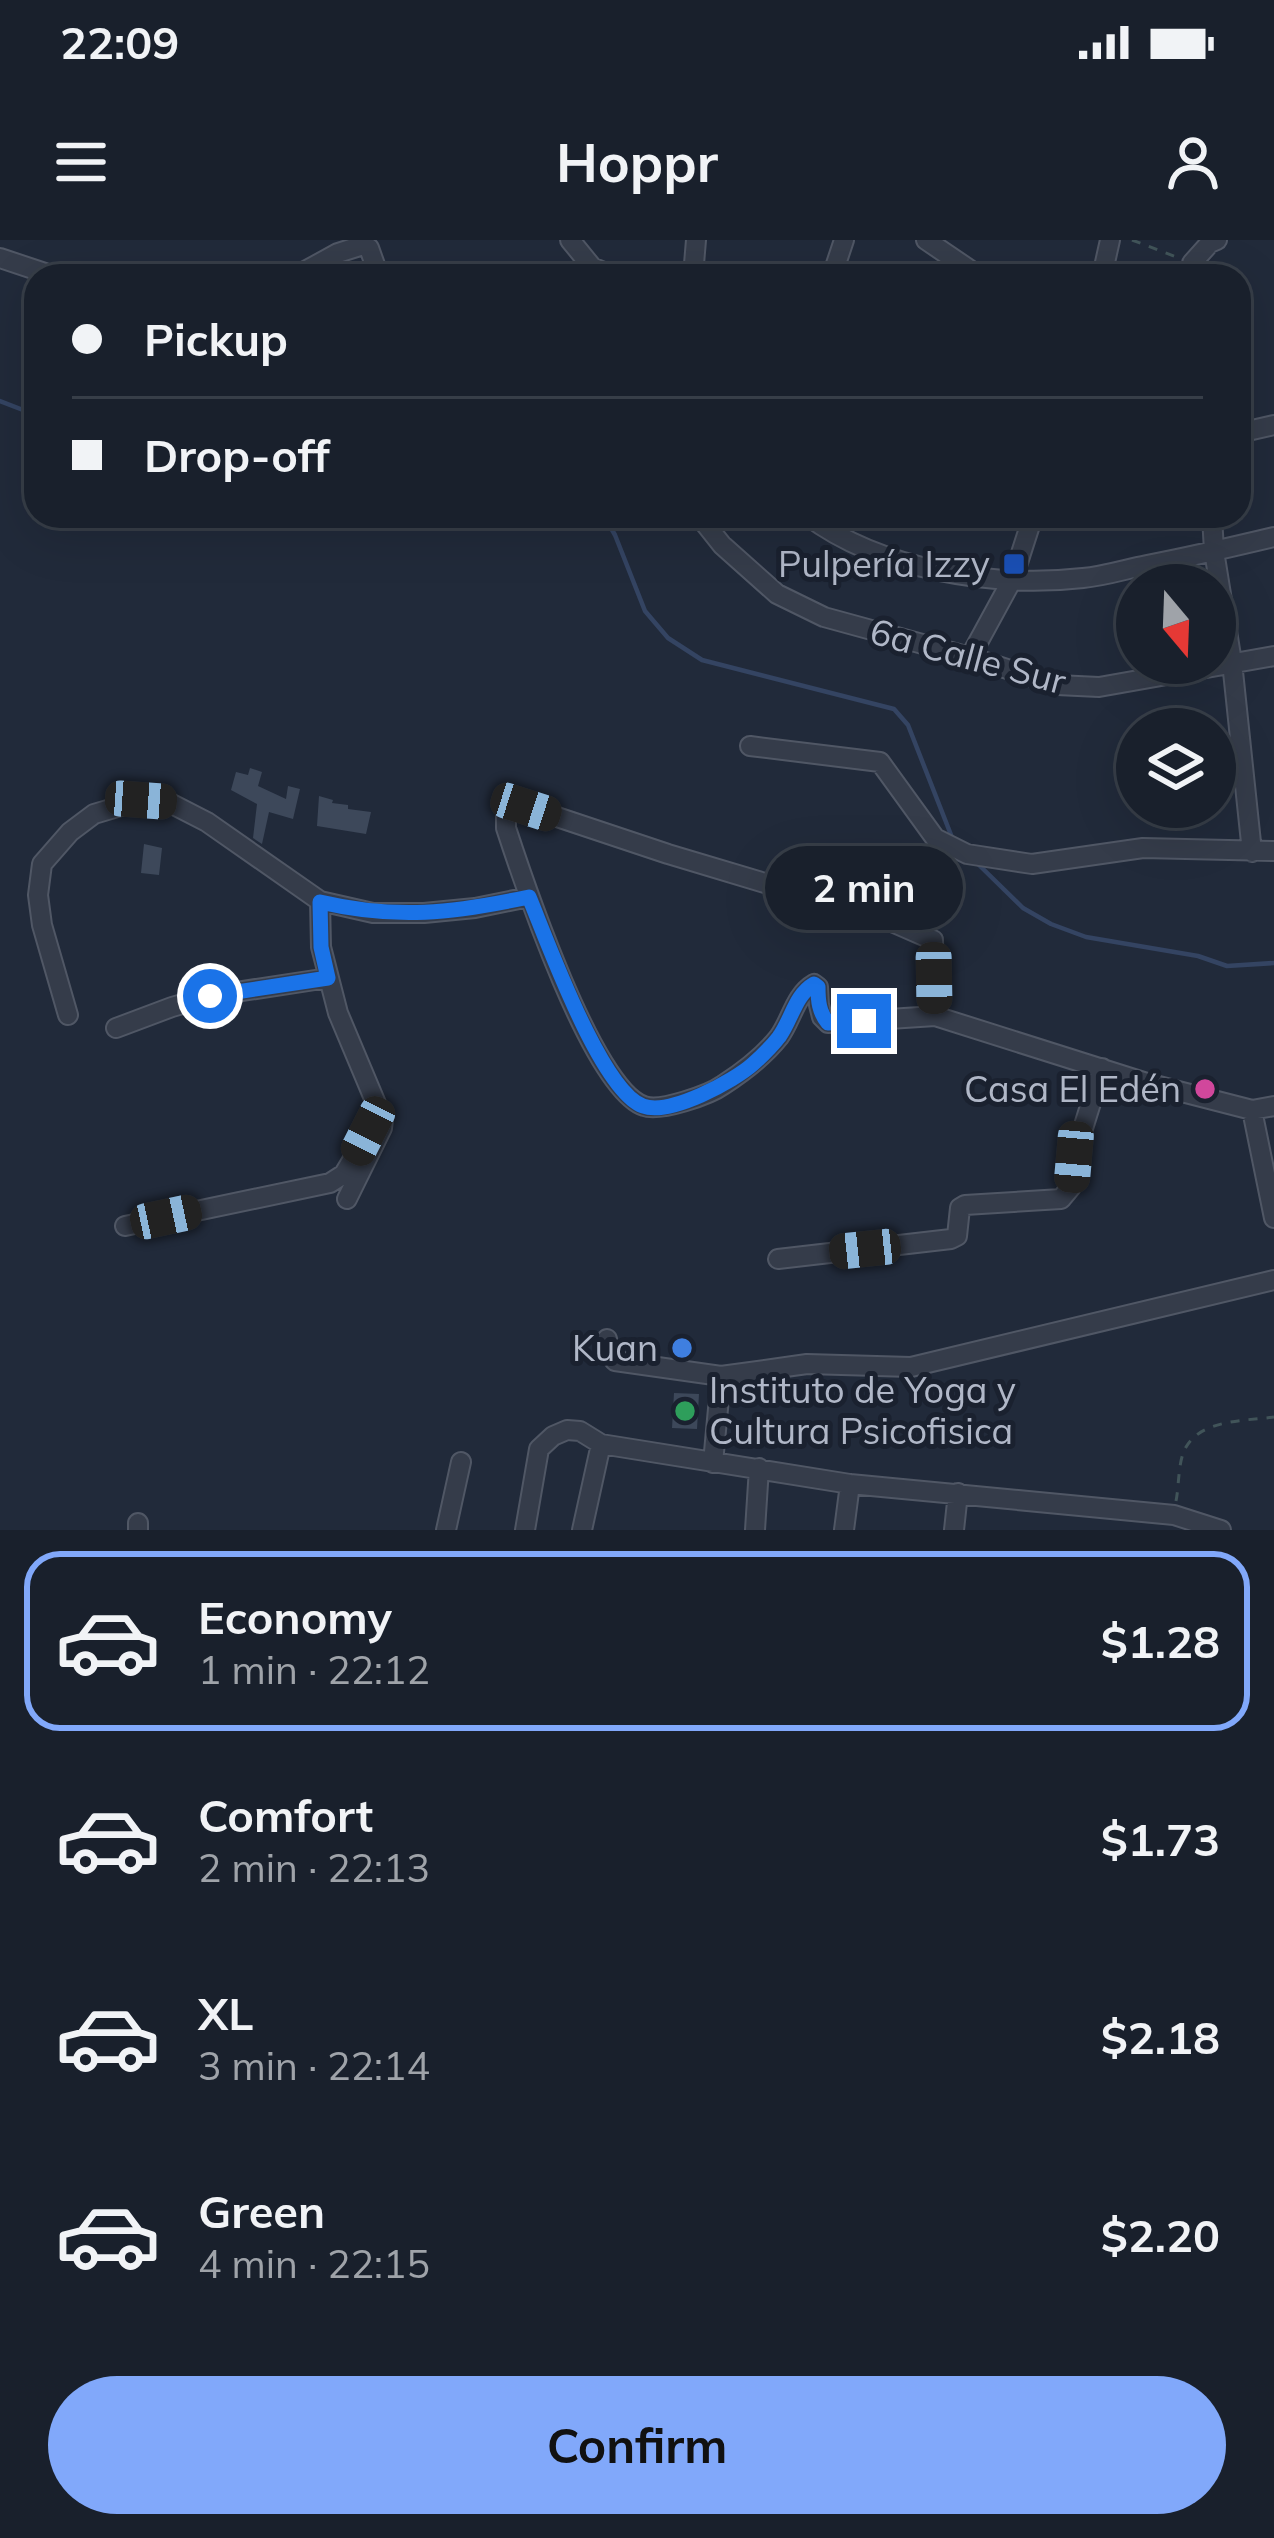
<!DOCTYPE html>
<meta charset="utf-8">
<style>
:root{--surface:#19202c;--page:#222834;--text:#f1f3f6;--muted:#9fa3a9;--line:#373e48;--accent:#81a8fa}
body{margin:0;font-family:Mulish,sans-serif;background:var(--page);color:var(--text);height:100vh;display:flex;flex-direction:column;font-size:45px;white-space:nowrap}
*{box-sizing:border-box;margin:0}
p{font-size:39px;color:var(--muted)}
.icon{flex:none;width:66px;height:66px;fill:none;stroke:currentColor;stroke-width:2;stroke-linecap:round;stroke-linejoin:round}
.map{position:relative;height:1290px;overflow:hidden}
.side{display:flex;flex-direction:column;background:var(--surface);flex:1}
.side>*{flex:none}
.top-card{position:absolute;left:24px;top:24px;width:1227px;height:264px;border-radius:36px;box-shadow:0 12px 48px #0002,0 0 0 3px var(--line);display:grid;align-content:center;height:264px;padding:0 48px;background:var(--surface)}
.needle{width:78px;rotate:161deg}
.fabs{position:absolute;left:1116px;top:324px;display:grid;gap:24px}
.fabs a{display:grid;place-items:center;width:120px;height:120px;border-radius:50%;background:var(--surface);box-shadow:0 12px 48px #0002,0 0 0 3px var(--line);font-size:60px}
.end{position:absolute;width:54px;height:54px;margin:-27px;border:15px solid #1a73e8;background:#fff;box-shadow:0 0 0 6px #fff}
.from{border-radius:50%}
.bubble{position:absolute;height:84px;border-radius:42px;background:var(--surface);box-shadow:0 12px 48px #0002,0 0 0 3px var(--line);font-size:39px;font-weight:700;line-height:84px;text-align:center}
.car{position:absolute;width:36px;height:72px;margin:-36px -18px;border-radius:15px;box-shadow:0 0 9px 3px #0007;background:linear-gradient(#222 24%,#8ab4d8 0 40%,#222 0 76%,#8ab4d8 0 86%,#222 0)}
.top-card b{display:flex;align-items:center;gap:42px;height:114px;font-size:45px}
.top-card b+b{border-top:3px solid var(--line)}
.top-card i{width:30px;height:30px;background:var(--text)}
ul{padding:21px 0 0;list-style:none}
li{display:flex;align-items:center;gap:36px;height:180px;margin:0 24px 18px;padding:0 24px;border:6px solid transparent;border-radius:36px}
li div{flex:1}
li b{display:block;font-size:45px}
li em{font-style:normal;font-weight:700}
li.on{border-color:var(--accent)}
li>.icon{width:108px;height:108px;stroke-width:1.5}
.button{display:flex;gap:24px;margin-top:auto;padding:24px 48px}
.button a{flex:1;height:138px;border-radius:72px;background:var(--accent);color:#111;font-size:48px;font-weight:700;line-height:138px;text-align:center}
.status{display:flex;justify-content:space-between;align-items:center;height:84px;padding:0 60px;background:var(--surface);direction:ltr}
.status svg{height:33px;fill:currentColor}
header{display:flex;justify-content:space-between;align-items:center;height:156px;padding:0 48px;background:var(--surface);font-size:54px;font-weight:700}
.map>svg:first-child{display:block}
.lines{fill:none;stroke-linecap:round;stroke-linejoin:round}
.stream{stroke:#344462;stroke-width:4.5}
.building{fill:#3d485a}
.minor-casing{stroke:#505765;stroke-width:22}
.path{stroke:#415459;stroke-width:3;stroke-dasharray:9 9;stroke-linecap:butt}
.minor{stroke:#353c4a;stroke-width:18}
.route{stroke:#1a73e8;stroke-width:15}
.transit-dot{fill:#1a4fb4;stroke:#1a212f;stroke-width:4.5}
.hotel-dot{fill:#d1479c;stroke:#1a212f;stroke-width:4.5}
.shop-dot{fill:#3f7fe0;stroke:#1a212f;stroke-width:4.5}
.leisure-dot{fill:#2e9e5b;stroke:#1a212f;stroke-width:4.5}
.labels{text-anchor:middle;stroke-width:10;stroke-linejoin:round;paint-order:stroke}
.poi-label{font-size:36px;fill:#b0b7c7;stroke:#1a212f;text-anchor:end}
.street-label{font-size:36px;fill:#b0b7c7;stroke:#1a212f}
</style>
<div class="status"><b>22:09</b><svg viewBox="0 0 49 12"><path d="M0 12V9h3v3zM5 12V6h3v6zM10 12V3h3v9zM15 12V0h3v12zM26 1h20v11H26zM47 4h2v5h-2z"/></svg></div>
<header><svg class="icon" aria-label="menu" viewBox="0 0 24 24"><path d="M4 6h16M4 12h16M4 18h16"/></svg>Hoppr<svg class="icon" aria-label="person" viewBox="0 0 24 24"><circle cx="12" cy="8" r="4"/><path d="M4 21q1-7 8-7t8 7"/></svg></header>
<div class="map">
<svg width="1274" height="1290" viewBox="0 0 1274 1290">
<rect width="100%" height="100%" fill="#212a3a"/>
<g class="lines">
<path class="stream" d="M0 161 36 175
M604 276 615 295 645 371 668 398 702 420 894 469 908 485 953 600
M978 624 1023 668 1051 684 1086 697 1198 716 1227 726 1274 723"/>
</g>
<path class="building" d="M250 528 262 532 258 546 286 559 288 546 300 549 293 579 269 572 262 604 253 598 257 564 231 550 236 532 248 535Z
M319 556 333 560 332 563 348 565V569L371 572 366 594 317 586Z
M144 604 162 608 159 635 141 633Z
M674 1153 699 1154 697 1189 672 1188Z"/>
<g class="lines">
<defs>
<path id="minor" d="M570 0 592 27 613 36
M926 0 979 36
M0 18 54 36
M296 36 338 13 363 5 369 8 379 36
M693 36 696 0
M832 36 844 0
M1102 36 1110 0
M1191 36 1192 23 1210 3 1217 0
M1239 193 1274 185
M699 276 722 305 777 354 824 377 970 417 1057 445 1099 447 1274 416
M808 276C880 330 995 348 1083 338 1105 336 1126 329 1147 325 1190 317 1232 307 1274 297
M1212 276 1214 311 1232 422 1252 612
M970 417 1013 338 1033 276
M750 506 880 522 935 598 967 614 1032 624 1143 608 1274 611
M320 661 321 707 338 773 383 880 382 888 347 959
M68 775 42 685 38 655 42 624 70 592 94 574 141 560 168 562 207 582 320 661 373 673H424L475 668 529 657
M935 776 933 700 885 679 668 614 527 567H511L506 575V588C523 640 593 850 644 866 660 872 709 855 723 845 743 832 764 816 779 797 792 779 795 755 814 744L818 747 819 765 822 777 828 783 935 776 1147 843 1252 870 1274 866
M116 788 172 767 210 756 328 738
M1252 870 1274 978
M125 986 330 943 344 934 362 904
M778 1019 951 999 957 996 960 968 965 965 1061 959 1071 947 1074 917 1102 828
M607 1099 610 1115 615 1121 721 1136 807 1124 911 1127 1274 1040
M713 1223 721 1136
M138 1290V1283
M446 1290 461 1222
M525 1290 539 1209 553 1196 567 1190 580 1191 601 1204 850 1244 1174 1275 1221 1290
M582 1290 601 1204
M755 1290 759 1228
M844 1290 850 1244
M954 1290 958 1253"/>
</defs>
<use href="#minor" class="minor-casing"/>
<path class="path" d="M1132 0 1179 18
M1176 1261C1179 1247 1178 1225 1184 1211 1198 1179 1245 1181 1274 1177"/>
<use href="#minor" class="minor"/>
</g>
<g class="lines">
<path class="route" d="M210 756 328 738 321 707 320 662C397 680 453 673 529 657 547 700 601 851 643 866 670 876 734 841 753 824 762 816 772 806 779 797 792 779 795 755 814 744L818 747C818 761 819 772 828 783L864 781"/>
</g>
<rect class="transit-dot" x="1002" y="312" width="24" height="24" rx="6"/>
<circle class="hotel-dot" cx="1205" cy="849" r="12"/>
<circle class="shop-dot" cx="682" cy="1108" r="12"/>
<circle class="leisure-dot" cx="685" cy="1171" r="12"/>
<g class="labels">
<g class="poi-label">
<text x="990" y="337">Pulpería Izzy</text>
<text x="1181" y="862">Casa El Edén</text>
<text x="658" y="1121">Kuan</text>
<text x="709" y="1163" text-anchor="start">Instituto de Yoga y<tspan x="709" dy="41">Cultura Psicofisica</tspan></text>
</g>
<g class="street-label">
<text transform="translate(968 416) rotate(15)" y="13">6a Calle Sur</text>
</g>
</g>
</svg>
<div class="fabs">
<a><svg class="needle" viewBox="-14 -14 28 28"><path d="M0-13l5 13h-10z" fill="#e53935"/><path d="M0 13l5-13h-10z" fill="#9fa3a9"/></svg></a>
<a><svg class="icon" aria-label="layers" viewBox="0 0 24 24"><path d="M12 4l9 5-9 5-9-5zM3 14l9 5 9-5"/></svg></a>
</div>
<i class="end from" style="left:210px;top:756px"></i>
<i class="end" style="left:864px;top:781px"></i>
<div class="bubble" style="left:765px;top:606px;width:198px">2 min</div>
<i class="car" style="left:141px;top:560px;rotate:94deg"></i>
<i class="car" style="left:526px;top:567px;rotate:108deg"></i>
<i class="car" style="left:934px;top:738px;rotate:179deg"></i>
<i class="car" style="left:368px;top:891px;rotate:207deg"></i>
<i class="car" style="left:1074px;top:917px;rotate:185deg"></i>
<i class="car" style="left:166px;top:977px;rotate:78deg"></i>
<i class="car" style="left:865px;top:1009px;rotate:264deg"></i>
<div class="top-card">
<b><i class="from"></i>Pickup</b>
<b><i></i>Drop-off</b>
</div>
</div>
<section class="side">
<ul>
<li class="on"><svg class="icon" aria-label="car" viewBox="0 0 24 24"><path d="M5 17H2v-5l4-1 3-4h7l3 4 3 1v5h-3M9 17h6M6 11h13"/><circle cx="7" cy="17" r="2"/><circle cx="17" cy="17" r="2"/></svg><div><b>Economy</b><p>1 min · 22:12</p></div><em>$1.28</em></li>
<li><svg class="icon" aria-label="car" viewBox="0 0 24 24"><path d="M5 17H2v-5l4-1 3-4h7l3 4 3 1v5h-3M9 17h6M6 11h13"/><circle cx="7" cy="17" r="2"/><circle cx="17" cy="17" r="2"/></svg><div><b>Comfort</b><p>2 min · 22:13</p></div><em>$1.73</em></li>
<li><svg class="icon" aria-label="car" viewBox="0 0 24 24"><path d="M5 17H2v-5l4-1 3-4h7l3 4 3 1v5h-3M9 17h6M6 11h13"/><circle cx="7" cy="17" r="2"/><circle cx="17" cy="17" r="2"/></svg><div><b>XL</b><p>3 min · 22:14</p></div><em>$2.18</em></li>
<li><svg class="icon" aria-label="car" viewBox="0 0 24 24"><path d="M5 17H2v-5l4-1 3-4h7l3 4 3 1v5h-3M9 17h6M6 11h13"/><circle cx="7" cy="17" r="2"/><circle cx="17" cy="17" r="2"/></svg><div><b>Green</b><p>4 min · 22:15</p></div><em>$2.20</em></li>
</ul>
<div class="button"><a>Confirm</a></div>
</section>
